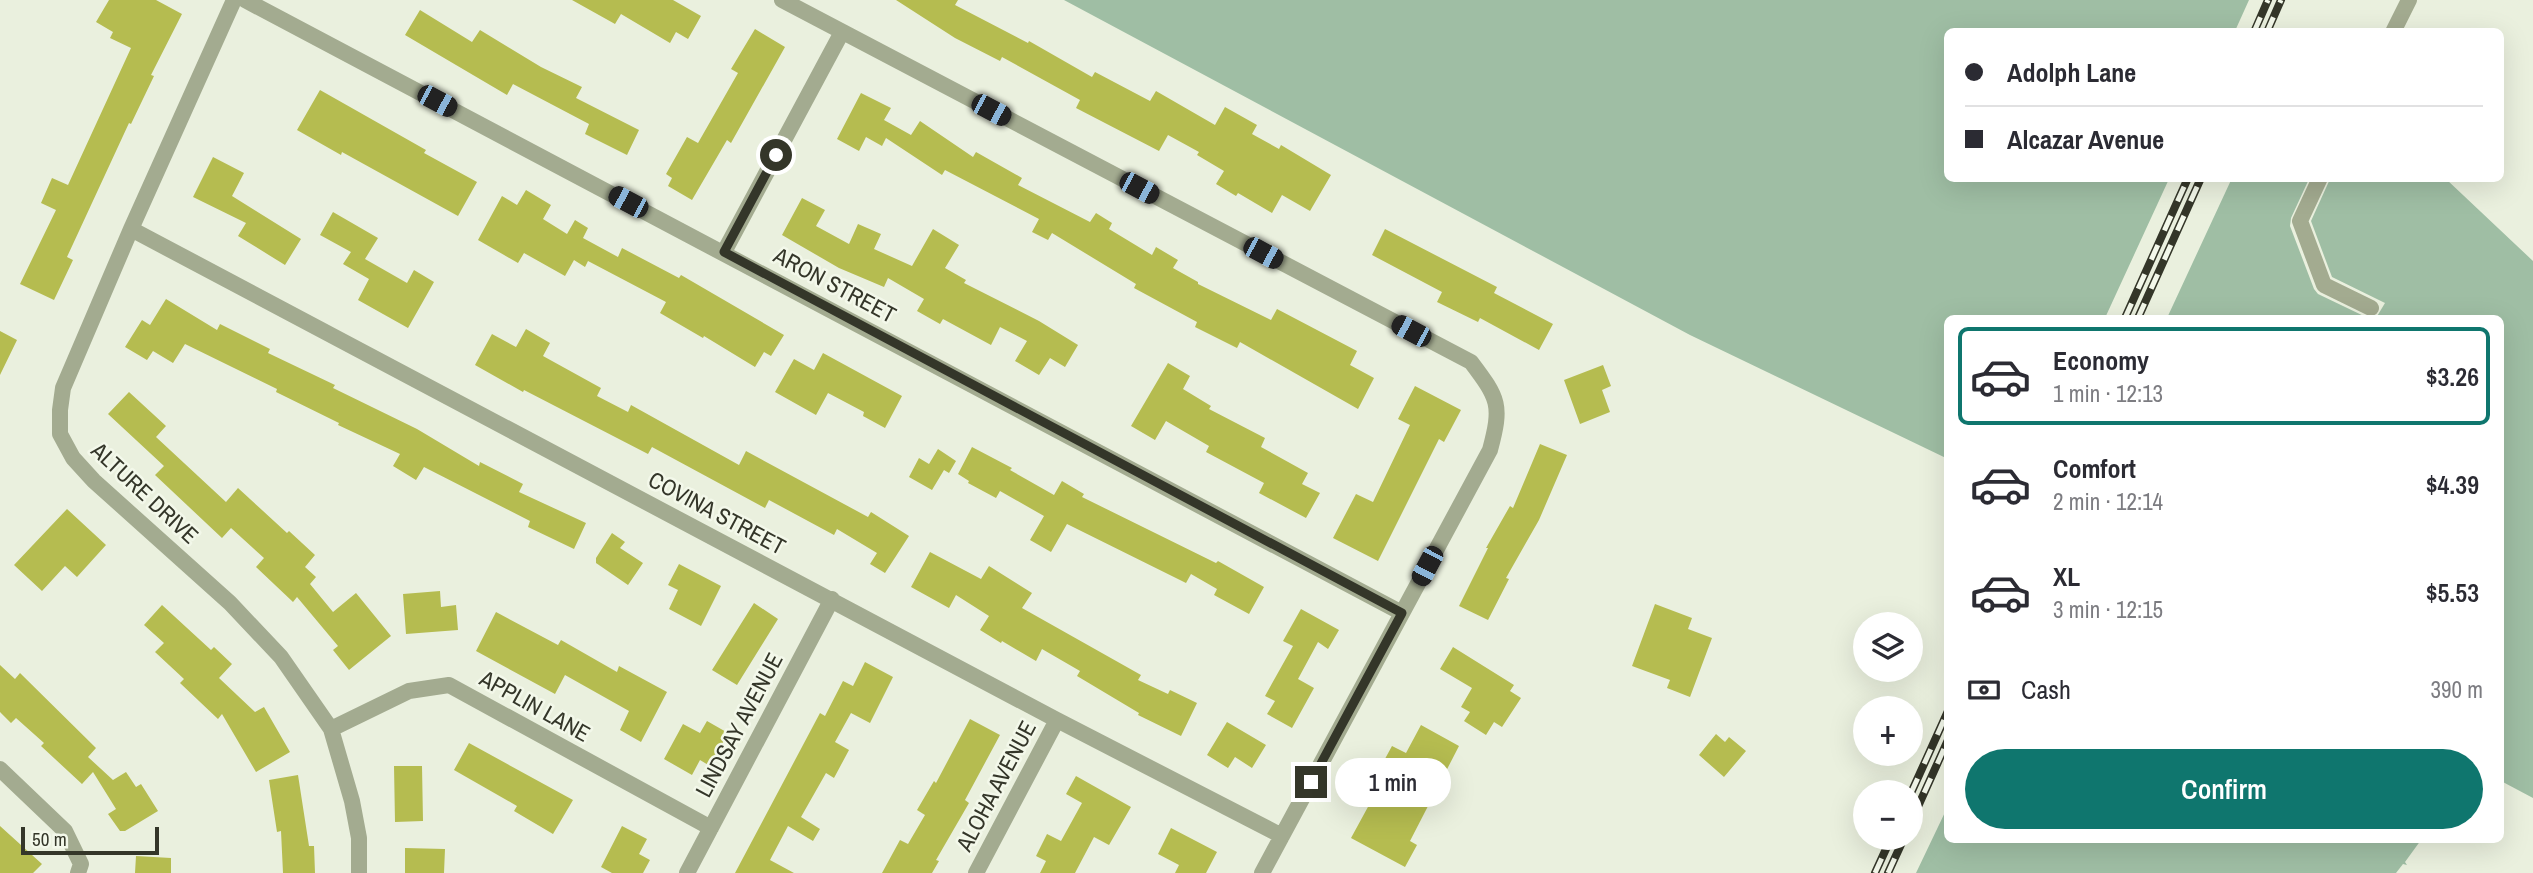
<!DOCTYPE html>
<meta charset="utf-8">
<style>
:root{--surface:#fff;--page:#f2f2f3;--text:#2b2b33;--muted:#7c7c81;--line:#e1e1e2;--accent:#0f766e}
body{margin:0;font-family:"Archivo Narrow",sans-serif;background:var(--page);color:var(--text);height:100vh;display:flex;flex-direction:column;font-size:26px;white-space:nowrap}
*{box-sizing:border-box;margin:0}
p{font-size:23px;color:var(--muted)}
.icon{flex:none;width:38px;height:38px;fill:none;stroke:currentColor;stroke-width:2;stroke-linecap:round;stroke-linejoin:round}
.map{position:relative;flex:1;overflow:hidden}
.details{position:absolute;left:1944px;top:315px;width:560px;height:528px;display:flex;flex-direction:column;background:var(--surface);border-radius:10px;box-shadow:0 7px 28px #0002}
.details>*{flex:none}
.hud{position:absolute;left:1944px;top:28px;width:560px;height:154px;border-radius:10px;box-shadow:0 7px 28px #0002;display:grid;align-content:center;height:154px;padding:0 21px;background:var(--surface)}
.controls{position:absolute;left:1853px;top:612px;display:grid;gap:14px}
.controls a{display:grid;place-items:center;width:70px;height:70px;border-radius:50%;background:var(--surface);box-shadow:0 7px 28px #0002;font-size:35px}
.scale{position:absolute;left:21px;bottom:18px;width:138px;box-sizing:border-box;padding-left:7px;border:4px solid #343629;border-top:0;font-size:19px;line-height:24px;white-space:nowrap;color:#343629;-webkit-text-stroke:5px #f3f8ea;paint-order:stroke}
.end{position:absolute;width:32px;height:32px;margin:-16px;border:9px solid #343629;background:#fff;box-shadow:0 0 0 4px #fff}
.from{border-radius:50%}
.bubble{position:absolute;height:49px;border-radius:24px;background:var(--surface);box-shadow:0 7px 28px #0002;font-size:23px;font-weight:600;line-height:49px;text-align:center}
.car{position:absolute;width:21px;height:42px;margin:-21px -10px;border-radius:9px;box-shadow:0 0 5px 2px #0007;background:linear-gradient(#222 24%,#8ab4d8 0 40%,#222 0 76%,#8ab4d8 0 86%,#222 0)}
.hud b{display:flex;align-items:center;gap:24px;height:66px;font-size:26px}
.hud b+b{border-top:2px solid var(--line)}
.hud i{width:18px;height:18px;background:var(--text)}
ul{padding:12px 0 0;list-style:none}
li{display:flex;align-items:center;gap:21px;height:98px;margin:0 14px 10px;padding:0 7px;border:4px solid transparent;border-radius:10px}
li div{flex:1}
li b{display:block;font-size:26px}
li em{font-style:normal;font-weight:600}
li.selected{border-color:var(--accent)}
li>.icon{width:63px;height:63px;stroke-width:1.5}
.pay{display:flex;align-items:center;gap:18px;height:77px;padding:0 21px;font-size:26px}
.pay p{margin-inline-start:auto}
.cta{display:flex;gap:14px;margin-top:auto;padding:14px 21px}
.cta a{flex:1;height:80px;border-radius:42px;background:var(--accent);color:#fff;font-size:28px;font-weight:600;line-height:80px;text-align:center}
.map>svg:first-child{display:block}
.green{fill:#9fbea4}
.building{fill:#b5bc50}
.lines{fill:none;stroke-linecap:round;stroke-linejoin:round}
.street{stroke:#a3ab90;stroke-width:16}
.rail-casing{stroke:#343629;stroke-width:8}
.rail{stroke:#f3f8ea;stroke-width:5;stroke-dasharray:16;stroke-linecap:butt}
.route{stroke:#343629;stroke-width:9}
.labels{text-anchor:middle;stroke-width:5;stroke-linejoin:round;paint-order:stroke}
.street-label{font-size:23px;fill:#343629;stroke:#f3f8ea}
</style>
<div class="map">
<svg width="2533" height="873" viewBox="0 0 2533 873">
<rect width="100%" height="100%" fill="#eaf0de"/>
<path class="green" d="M1064 0H2249L2235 31 1948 32V178L2169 179 2105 318H1948V459L1690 335Z
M2232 178 2309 179 2291 218 2290 226 2314 289 2318 294 2368 318H2167Z
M2330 179H2446L2533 261V798L2501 781V318H2376L2385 303 2332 277 2311 221Z
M1948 806V840H2421L2405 862 2407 865 2403 864 2396 873H1916Z"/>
<path class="building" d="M109 0H156L182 14 151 75 154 76 131 124 129 123 67 257 73 260 54 300 20 284 56 210 41 203 52 178 68 185 131 48 110 38 113 32 96 22Z
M572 0H673L701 16 688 39 676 32 670 43 621 14 615 24Z
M896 0H958L955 5 1028 43 1029 41 1092 77 1095 72 1150 101 1156 91 1215 125 1225 107 1257 125 1252 134 1279 149 1281 145 1331 175 1310 211 1282 195 1272 213 1238 193 1236 196 1216 184 1224 171 1197 155 1199 152 1168 135 1159 151 1076 108 1080 100 1002 57 1000 61 955 38Z
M420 10 472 42 480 30 541 67 582 87 576 98 639 130 627 155 585 134 589 124 513 84 507 95 405 35Z
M755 29 785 47 731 143 727 140 692 200 668 186 672 178 666 174 687 137 698 143 738 73 731 69Z
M320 90 426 150 424 153 477 182 458 216 342 152 341 155 297 130Z
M861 93 891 108 884 120 911 135 920 121 973 157 976 152 1022 178 1018 185 1090 222 1096 213 1112 223 1109 229 1152 255 1156 247 1178 260 1173 268 1198 282V284L1271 320 1277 309 1357 351 1350 365 1374 378 1358 409 1240 342 1237 348 1195 327 1197 322 1134 288 1136 284 1052 233 1048 240 1032 232 1039 219 945 170 942 175 886 138 882 146 866 137 859 151 837 139Z
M213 157 244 173 232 196 301 239 285 265 238 236 246 223 193 197Z
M526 190 551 205 543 219 567 234 575 220 588 228 583 238 618 257 622 248 679 278 681 275 784 335 771 356 764 352 755 367 704 336 703 338 660 313 666 302 588 261 585 267 574 260 565 276 524 253 518 263 478 240 502 196 517 205Z
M802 198 825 210 816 226 849 244 858 224 881 234 874 249 912 266 933 229 959 245 945 268 966 280 964 283 1039 321 1078 345 1065 367 1050 358 1039 375 1015 361 1027 341 1000 327 991 345 943 319 940 324 917 311 924 299 888 278 884 287 839 268 782 235Z
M333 212 378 238 365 259 407 283 414 270 434 282 408 328 358 300 369 279 343 264 351 252 320 235Z
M1385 229 1497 287 1494 293 1553 324 1539 350 1480 318 1478 322 1437 302 1442 292 1372 255Z
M166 299 217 330 220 324 270 349 268 353 335 385 333 388 417 429 479 466 480 462 523 484 519 492 586 523 574 549 528 527 530 521 424 467 416 480 393 466 400 454 338 425 339 423 276 392 277 389 185 344 173 363 153 351 147 360 125 347 142 320 150 325Z
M526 329 550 343 543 356 601 388 597 396 628 412 631 405 739 465 746 451 868 517 871 512 909 536 885 573 870 564 877 553 837 529 834 535 769 500 765 508 652 447 648 454 524 390 523 392 475 365 492 334 516 347Z
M0 331 17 340 0 375Z
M823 353 902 396 885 428 863 416 864 412 828 393 816 415 775 392 794 359 814 370Z
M1168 363 1190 376 1183 389 1211 406 1209 409 1265 438 1261 447 1308 473 1302 484 1320 493 1306 518 1259 493 1264 483 1206 452 1209 446 1166 421 1155 440 1131 426Z
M1603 365 1611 386 1602 390 1610 412 1580 424 1564 380Z
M1415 386 1461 410 1444 442 1439 439 1378 561 1333 538 1356 494 1373 502 1410 425 1398 419Z
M129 392 166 426 156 437 226 502 238 488 287 533 289 531 315 555 305 567 316 577 310 584 333 612 356 593 391 636 349 670 333 650 338 646 297 597 293 602 256 567 264 558 231 528 222 538 155 475 164 466 108 414Z
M1540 444 1567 455 1539 520 1506 578 1509 579 1488 620 1459 606 1488 548H1486L1510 506 1513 508Z
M972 447 1012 468 1010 470 1054 495 1062 481 1084 494 1082 497 1216 563 1218 561 1264 587 1249 614 1214 595 1217 589 1191 574 1186 583 1067 524 1051 552 1030 540 1044 516 1000 491 996 498 968 483 969 481 958 474Z
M938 449 956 461 949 473 944 470 932 490 909 477 919 458 929 464Z
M67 509 106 545 77 577 65 566 42 591 14 565Z
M612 533 625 542 620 548 643 563 628 585 596 563V558Z
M930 552 981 579 989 566 1032 593 1022 608 1141 675 1138 680 1168 694 1170 690 1197 703 1181 736 1138 715 1139 713 1077 676 1080 671 1042 649 1036 661 1002 641 1001 643 980 630 989 616 956 595 949 608 911 587Z
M679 564 721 586 701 626 669 609 678 590 668 585Z
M440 591 441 607 456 605 458 630 406 634 403 594Z
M754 603 778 619 737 685 712 670Z
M1655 604 1692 618 1688 629 1712 638 1690 697 1667 688 1670 680 1632 666Z
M162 605 211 650 214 647 232 664 219 678 255 712 264 707 290 752 256 772 222 714 218 719 180 683 184 679 155 652 164 643 144 625Z
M1301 609 1339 630 1328 649 1318 642 1298 679 1314 688 1292 728 1267 714 1275 701 1265 696 1293 646 1283 641Z
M496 612 558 645 561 640 617 672 619 666 667 692 641 742 620 730 629 711 565 675 555 694 476 651Z
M1453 647 1514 685 1510 691 1521 698 1502 727 1494 722 1486 735 1464 721 1470 712 1461 707 1472 688 1440 669Z
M865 662 893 677 870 723 851 713 835 742 849 750 834 778 826 773 801 817 820 829 813 841 788 826 770 860 794 873H735L820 713 825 716 843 681 853 686Z
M0 665 15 679 20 673 96 748 88 757 113 780 126 772 136 787 141 784 158 811 125 831H120L108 814 116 809 93 772 82 784 41 746 44 743 16 718 11 723 0 712Z
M970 719 1000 735 965 800 969 803 936 860 939 861 932 873H882L900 840 908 844 925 815 917 810 934 781 936 783Z
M707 721 728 733 710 766 700 760 692 775 664 759 683 724 700 733Z
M1227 722 1266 745 1252 768 1235 757 1228 768 1207 755Z
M1421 725 1459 746 1410 841 1417 845 1405 867 1351 838 1387 772 1380 768 1392 746 1406 753Z
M1716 734 1725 742 1729 737 1746 751 1724 777 1699 755Z
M469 743 573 800 553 834 514 811 517 806 454 770Z
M394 766H422L423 821 395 822Z
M298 775 309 846H314L315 873H283L281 831 277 832 269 780Z
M1076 776 1131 807 1109 845 1094 837 1075 873H1040L1046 861 1036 856 1047 834 1061 841 1082 803 1066 794Z
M0 826 42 864 33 873H0Z
M622 826 647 839 639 854 650 860 643 873H612L601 867Z
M1171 828 1217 852 1206 873H1175L1179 865 1158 854Z
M405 848 445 849 444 873H405Z
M136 856 171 858V873H135Z"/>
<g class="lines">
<path class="street" d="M234 0 131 229 63 388 60 410V434L73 458 94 481 230 603 281 657 331 729 352 801 359 838V873
M245 0 1402 613
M782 0 1471 362C1499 399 1502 405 1490 450L1262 873
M2393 32 2409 0
M2320 178 2300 221 2324 285 2371 308
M131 229 1057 720 1282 836
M724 252 842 32
M331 729 409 691 449 685 711 828
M0 769 65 831 81 864 78 873
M687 873 832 599
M976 873 1057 720"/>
<defs>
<path id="rail" d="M2254 32 2268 0
M2267 32 2281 0
M2125 318 2188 178
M2138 318 2201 178
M1911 793 1948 711
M1911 822 1948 740
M1875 873 1891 838
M1888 873 1904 838"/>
</defs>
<use href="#rail" class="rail-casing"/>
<use href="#rail" class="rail"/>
</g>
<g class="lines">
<path class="route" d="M776 155 724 252 1402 613 1311 782"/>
</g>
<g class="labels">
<g class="street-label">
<text transform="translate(835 285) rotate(28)" y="8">ARON STREET</text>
<text transform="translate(145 493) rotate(43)" y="8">ALTURE DRIVE</text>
<text transform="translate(717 513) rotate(28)" y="8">COVINA STREET</text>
<text transform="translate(535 706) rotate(29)" y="8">APPLIN LANE</text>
<text transform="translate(739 725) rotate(-62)" y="8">LINDSAY AVENUE</text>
<text transform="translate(996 786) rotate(-62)" y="8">ALOHA AVENUE</text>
</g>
</g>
</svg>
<div class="controls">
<a><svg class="icon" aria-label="layers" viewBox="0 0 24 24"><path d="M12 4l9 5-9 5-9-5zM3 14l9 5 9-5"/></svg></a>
<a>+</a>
<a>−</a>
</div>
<div class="scale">50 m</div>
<i class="end from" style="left:776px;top:155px"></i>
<i class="end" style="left:1311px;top:782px"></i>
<div class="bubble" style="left:1335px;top:758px;width:116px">1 min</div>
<i class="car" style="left:437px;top:101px;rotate:118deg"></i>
<i class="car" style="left:991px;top:110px;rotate:118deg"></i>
<i class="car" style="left:1139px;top:188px;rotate:118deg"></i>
<i class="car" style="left:628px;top:202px;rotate:298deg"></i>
<i class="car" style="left:1263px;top:253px;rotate:118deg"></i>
<i class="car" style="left:1411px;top:331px;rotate:298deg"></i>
<i class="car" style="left:1427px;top:566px;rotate:208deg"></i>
<div class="hud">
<b><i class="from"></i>Adolph Lane</b>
<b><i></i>Alcazar Avenue</b>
</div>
<section class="details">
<ul>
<li class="selected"><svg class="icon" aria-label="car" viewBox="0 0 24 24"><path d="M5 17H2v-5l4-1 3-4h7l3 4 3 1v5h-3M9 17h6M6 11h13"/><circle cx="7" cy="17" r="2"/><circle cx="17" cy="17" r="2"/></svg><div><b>Economy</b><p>1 min · 12:13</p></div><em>$3.26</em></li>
<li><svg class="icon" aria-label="car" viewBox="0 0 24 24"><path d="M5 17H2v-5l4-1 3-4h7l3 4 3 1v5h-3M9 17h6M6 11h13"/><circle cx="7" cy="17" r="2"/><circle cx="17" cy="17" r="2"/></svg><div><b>Comfort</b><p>2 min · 12:14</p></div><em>$4.39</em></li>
<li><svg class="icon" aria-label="car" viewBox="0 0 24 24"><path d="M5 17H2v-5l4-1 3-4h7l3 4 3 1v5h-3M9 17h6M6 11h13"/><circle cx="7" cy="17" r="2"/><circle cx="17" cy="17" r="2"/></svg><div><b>XL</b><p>3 min · 12:15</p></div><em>$5.53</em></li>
</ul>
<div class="pay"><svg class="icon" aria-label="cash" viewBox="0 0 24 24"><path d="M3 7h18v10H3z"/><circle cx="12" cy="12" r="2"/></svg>Cash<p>390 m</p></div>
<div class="cta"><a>Confirm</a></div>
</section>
</div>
